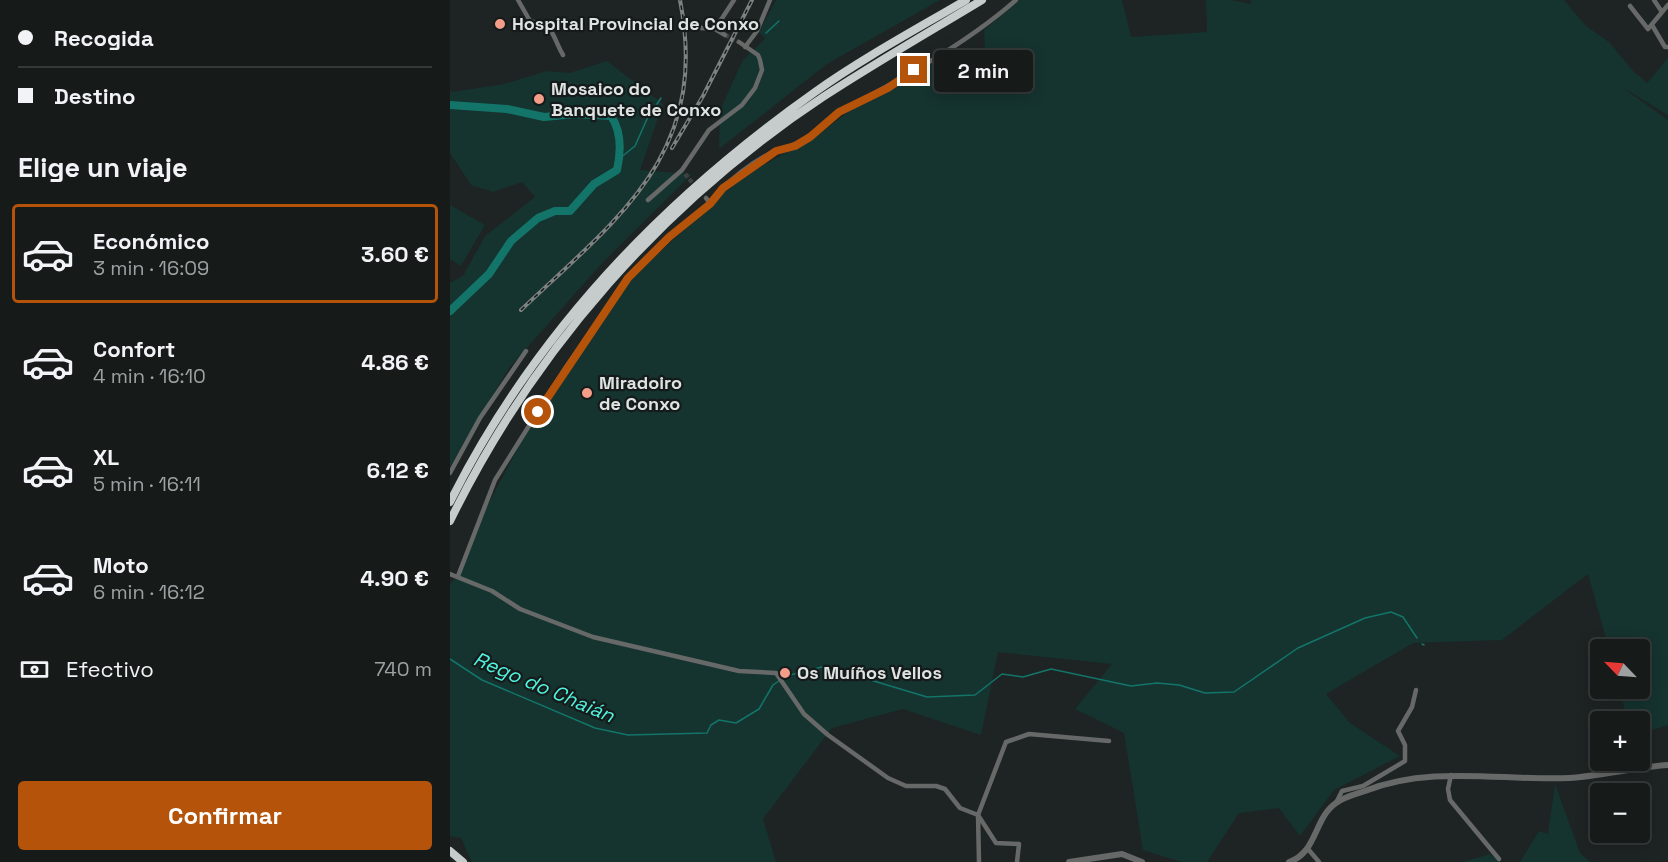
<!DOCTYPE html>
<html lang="es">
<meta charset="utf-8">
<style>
:root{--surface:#161b1a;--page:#1f2423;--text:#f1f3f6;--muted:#9ea1a2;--line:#353939;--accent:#b45309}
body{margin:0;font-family:"Space Grotesk",sans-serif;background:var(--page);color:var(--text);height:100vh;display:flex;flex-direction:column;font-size:22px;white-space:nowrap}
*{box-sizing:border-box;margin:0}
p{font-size:20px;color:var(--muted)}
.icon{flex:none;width:33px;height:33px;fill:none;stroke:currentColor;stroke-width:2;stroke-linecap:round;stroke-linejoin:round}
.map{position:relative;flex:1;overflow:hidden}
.panel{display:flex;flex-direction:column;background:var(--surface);width:450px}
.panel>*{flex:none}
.guide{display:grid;align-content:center;height:132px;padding:0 18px;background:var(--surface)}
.needle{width:39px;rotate:295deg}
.controls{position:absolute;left:1140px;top:639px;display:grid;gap:12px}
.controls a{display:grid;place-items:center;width:60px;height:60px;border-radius:6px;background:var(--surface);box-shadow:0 3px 15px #0003,0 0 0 2px var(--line);font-size:30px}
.end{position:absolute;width:27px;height:27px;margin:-14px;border:8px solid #b45309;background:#fff;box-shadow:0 0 0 3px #fff}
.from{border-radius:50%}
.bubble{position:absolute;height:42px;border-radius:6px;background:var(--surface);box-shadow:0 3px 15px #0003,0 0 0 2px var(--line);font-size:20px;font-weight:600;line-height:42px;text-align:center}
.guide b{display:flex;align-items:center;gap:21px;height:57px;font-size:22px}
.guide b+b{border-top:2px solid var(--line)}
.guide i{width:15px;height:15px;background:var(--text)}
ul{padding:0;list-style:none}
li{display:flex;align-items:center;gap:18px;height:99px;margin:0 12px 9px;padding:0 6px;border:3px solid transparent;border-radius:6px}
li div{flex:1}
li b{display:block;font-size:22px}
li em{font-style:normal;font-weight:600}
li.active{border-color:var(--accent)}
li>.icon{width:54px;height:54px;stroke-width:1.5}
h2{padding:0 18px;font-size:27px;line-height:72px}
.pay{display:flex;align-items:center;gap:15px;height:66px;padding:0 18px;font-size:22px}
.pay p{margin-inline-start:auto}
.action{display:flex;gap:12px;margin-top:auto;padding:12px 18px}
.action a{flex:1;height:69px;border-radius:6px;background:var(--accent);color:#fff;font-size:24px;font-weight:600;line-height:69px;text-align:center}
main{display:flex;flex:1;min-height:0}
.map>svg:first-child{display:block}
.green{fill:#15332f}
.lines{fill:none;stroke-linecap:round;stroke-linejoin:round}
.stream{stroke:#13756a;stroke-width:1.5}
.river{stroke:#13756a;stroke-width:8}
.minor-tunnel{stroke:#3b4140;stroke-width:4.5;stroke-dasharray:4.5 2;stroke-linecap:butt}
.minor{stroke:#666968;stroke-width:4.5}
.tertiary{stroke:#666968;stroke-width:6}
.motorway{stroke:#c5cccb;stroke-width:8}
.rail-casing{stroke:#7d8281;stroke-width:4}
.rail{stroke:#151b1a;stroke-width:1.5;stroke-dasharray:4.5;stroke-linecap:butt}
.route{stroke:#b45309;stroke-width:8}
.poi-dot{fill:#f49e8a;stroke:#151b1a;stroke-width:2}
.labels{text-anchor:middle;stroke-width:4.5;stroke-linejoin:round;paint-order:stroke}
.poi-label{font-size:18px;font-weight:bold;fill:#dfe3e2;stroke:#151b1a;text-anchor:start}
.water-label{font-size:20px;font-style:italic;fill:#4ff3de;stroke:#151b1a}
</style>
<main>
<section class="panel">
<div class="guide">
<b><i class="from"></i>Recogida</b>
<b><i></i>Destino</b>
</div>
<h2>Elige un viaje</h2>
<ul>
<li class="active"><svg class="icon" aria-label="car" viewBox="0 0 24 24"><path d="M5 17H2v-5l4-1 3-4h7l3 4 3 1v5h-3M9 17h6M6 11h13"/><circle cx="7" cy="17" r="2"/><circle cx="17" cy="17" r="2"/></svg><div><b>Económico</b><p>3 min · 16:09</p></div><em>3.60 €</em></li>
<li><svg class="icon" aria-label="car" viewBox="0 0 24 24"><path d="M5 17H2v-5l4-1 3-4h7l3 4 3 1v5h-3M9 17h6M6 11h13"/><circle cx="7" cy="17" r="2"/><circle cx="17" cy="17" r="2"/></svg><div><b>Confort</b><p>4 min · 16:10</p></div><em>4.86 €</em></li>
<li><svg class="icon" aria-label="car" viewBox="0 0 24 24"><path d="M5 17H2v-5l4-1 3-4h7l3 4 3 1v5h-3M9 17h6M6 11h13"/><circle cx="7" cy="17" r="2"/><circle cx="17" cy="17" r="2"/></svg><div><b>XL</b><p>5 min · 16:11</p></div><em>6.12 €</em></li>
<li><svg class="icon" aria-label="car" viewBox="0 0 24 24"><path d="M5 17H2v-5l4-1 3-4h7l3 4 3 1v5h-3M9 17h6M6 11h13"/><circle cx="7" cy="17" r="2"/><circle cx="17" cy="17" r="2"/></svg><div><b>Moto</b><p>6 min · 16:12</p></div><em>4.90 €</em></li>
</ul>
<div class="pay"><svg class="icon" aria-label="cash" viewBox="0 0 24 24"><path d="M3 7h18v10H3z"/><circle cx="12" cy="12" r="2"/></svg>Efectivo<p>740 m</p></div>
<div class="action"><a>Confirmar</a></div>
</section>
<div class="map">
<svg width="1218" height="862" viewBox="0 0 1218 862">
<rect width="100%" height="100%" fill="#1e2423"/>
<path class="green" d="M326 0H490L377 64 269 149 270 110 293 60 315 39 309 32Z
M570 0H672L681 37 757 32 756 0H781L801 4V0H1114L1136 26 1159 42 1182 70 1197 83 1218 58V115L1172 87 1218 120V725L1190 734V722L1178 721 1169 689 1190 688V650L1159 649 1138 574 1052 640 963 643 876 694 900 723 950 756 884 790 850 836 829 808 789 813 757 862H731L693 850 674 733 625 709 662 664 548 652 531 735 453 709 382 728 313 819 326 862H22L11 838 0 836V584L11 573 32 516 80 425 181 279 290 178 368 135 399 111 444 87 501 50 515 85H536L534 30Z
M157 61 213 104 190 170 242 174 154 261 59 368 0 467V283L13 276 35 236 85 197 72 182 43 192 21 185 0 153V90L2 92 54 84 97 71 119 73Z
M0 205 35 225 11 266 0 259Z
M1105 784 1130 853 1140 862H1070L1089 831 1098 834Z
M1040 854 1050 862H1013Z"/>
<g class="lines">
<path class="stream" d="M316 33 329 21
M169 159 185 146 197 119 211 98
M972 644 974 645
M0 659 32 680 145 728 178 735 257 733 261 725 269 720 286 723 309 709 323 685 336 676 372 667 396 678 407 676 477 697 525 695 552 674 573 677 601 669 681 686 707 683 729 685 755 693 784 692 848 648 915 618 941 612 953 617 967 638"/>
<path class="river" d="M0 105 57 109 94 117 125 114 161 116C172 132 171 152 167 170L144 184 120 211H105L88 218 61 241 39 274 0 311"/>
<path class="minor-tunnel" d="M275 35 289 42
M235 174 247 188"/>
<path class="minor" d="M68 0 80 21C107 27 101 35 113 55
M1204 0 1212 12
M1180 6 1198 29 1218 5
M245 22 251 28 265 29 275 35
M1202 25 1215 47H1218
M265 29 284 0
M295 47 307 31 320 0
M198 200 232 170 259 130 292 105 305 88 312 70 310 60 308 55 289 42
M260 203C277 182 302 160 328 150 338 146 348 144 357 139 371 131 380 117 393 110 451 79 516 44 566 0
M0 473 30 418 76 351
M0 574 42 591 70 609 143 637 289 671 326 673 354 714 378 735 438 778 456 786H486L495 789 510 808 528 815 546 843 569 844 567 862
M8 576 45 480 116 367 186 268 260 203 256 198
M1001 775 998 789 1000 800 1049 859
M886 803 892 791 913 786 955 761V745L948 731 962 707 966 690
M858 849 869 862
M529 862 528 815 556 742 579 734 659 741"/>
<path class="tertiary" d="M619 862 672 854 692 862
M839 862C867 853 864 818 886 803 894 797 906 794 915 791 981 765 1051 781 1119 778 1152 776 1185 767 1218 765"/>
<path class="motorway" d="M0 502C84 334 212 200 365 92 413 58 465 30 516 0
M0 521C84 349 214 202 373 97 425 63 479 32 532 0
M0 851 13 862"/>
<defs>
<path id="rail" d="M222 148 253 96 302 0
M71 310C169 217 260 153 230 0"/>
</defs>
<use href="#rail" class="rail-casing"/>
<use href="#rail" class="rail"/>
</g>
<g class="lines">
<path class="route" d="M88 412 178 278 219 237 260 204 273 188 326 151 345 146 360 137 389 112 438 88 464 70"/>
</g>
<g class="poi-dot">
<circle cx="50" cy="24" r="6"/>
<circle cx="89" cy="99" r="6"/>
<circle cx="137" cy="393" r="6"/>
<circle cx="335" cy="673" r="6"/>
</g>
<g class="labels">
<g class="poi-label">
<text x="62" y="30">Hospital Provincial de Conxo</text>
<text x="101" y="95">Mosaico do<tspan x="101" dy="21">Banquete de Conxo</tspan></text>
<text x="149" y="389">Miradoiro<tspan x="149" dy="21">de Conxo</tspan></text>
<text x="347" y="679">Os Muíños Vellos</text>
</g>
<g class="water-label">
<text transform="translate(94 687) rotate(23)" y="7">Rego do Chaián</text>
</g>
</g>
</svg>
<div class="controls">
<a><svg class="needle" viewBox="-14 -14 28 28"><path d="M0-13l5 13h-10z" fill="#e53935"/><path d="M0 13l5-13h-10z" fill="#9ea1a2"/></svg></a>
<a>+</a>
<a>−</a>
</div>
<i class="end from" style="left:88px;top:412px"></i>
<i class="end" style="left:464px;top:70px"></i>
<div class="bubble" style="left:484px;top:50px;width:99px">2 min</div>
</div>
</main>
